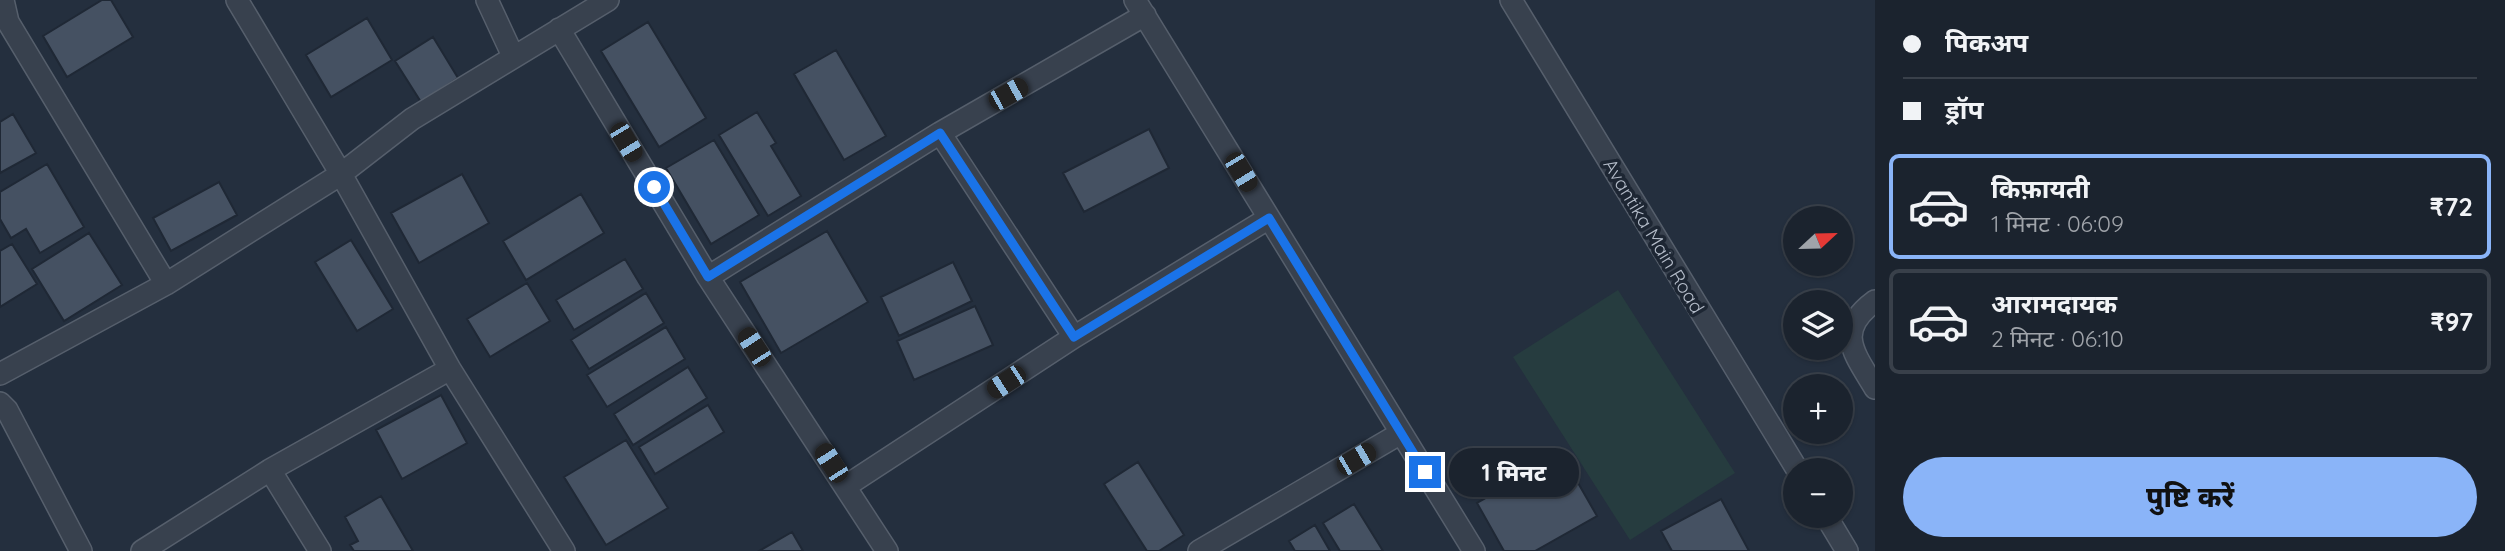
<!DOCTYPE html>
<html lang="hi">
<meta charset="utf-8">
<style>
:root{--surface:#1b232e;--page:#242b36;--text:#f1f3f6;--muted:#a0a4aa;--line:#39404a;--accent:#8ab4f8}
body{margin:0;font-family:Quicksand,"Noto Sans Devanagari",sans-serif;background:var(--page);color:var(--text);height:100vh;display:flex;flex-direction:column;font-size:26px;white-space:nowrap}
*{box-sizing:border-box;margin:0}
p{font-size:23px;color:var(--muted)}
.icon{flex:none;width:38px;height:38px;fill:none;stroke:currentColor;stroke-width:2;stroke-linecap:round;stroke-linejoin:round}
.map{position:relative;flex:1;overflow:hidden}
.sheet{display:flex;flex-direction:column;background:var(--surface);width:630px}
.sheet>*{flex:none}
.guide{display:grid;align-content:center;height:154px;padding:0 28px;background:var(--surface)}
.needle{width:46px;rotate:68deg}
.controls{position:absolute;left:1783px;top:206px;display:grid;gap:14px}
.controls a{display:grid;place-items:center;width:70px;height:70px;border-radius:50%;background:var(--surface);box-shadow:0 2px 5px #0004,0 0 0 2px var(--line);font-size:35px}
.end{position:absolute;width:32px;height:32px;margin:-16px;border:9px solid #1a73e8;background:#fff;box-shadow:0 0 0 4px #fff}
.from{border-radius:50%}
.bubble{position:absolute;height:49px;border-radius:24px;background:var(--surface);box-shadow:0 2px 5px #0004,0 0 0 2px var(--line);font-size:23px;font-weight:800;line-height:49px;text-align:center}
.car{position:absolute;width:21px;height:42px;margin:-21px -10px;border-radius:9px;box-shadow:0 0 5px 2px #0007;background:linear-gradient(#222 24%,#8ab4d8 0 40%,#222 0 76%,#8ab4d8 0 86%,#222 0)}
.guide b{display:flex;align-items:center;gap:24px;height:66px;font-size:26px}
.guide b+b{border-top:2px solid var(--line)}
.guide i{width:18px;height:18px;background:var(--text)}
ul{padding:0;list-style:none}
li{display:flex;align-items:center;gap:21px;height:105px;margin:0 14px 10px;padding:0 14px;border:4px solid var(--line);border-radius:10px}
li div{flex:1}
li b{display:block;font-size:26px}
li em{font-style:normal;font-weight:800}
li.current{border-color:var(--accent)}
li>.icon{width:63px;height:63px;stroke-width:1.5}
.cta{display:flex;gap:14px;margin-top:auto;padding:14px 28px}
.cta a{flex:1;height:80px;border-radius:42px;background:var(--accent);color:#111;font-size:28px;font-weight:800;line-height:80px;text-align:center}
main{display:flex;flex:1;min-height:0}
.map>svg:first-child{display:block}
.green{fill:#263c3f}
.building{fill:#455162;stroke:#1f2835;stroke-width:2}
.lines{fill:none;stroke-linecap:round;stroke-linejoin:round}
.minor-casing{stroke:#565f6c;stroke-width:24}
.minor{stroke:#38414e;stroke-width:21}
.route{stroke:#1a73e8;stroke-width:9}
.labels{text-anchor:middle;stroke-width:7;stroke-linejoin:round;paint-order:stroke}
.street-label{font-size:19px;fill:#b4bcc9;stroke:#1d2633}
</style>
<main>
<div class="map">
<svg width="1875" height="551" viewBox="0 0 1875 551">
<rect width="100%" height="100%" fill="#242f3e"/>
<path class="green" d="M1618 290 1735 473 1630 540 1513 357Z"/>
<path class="building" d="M102 0H111L133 37 67 77 43 36Z
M367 18 392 60 331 97 306 55Z
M648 22 706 118 659 147 601 51Z
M433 37 458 78 421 102 395 61Z
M836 50 886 136 844 160 794 74Z
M757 112 776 143 771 146 801 196 768 216 719 135Z
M13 114 36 153 0 173V122Z
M1149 129 1169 168 1084 212 1063 173Z
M714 140 759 215 711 244 666 168Z
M47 164 84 227 40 253 26 229 11 238 0 219V192Z
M462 174 489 223 419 263 391 213Z
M219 182 237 215 171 251 153 218Z
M581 194 604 233 526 280 503 241Z
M827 231 868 302 781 353 740 282Z
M89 233 122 285 64 321 32 269Z
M351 240 393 309 357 331 315 262Z
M12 244 37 284 0 307V251Z
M625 259 643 289 574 330 556 300Z
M953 262 972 301 899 336 881 297Z
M527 283 550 321 490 357 467 319Z
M646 293 664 323 589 369 571 340Z
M975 306 993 345 914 380 897 341Z
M666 327 685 359 607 407 587 375Z
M688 367 707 398 633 445 614 414Z
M441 395 467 443 402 479 376 430Z
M708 405 724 432 655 474 639 447Z
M626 440 668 508 606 545 564 477Z
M1562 455 1597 516 1535 551H1504L1477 503Z
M1138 462 1184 535 1159 551H1147L1104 484Z
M381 496 413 551H354L350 545 358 541 345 517Z
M1721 499 1749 551H1672L1661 531Z
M1354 504 1383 551H1340L1323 523Z
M1315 525 1330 551H1295L1289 541Z
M792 532 803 551H759Z"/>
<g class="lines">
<defs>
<path id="minor" d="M3 0 8 22 166 284
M237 0 341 174 450 369 564 551
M487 0 513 56
M1135 0 1474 551
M1511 0 1798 471
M559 29 708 277 887 551
M940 133 1074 337
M708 277 940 133 1145 15
M1875 301C1834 331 1854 353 1875 388
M0 374 166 284 341 174 412 119 608 0
M0 403 7 410 81 551
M270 470 320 551
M846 486 1074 337 1269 218
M1826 516 1847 551
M142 551 270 470 450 369
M1199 551 1401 433"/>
</defs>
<use href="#minor" class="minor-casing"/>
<use href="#minor" class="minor"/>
</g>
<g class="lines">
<path class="route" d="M654 187 708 277 940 133 1074 337 1269 218 1425 472"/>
</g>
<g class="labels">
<g class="street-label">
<text transform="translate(1654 236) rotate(59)" y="7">Avantika Main Road</text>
</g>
</g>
</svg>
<div class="controls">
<a><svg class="needle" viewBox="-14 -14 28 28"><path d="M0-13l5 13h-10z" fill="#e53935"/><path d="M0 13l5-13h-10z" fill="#a0a4aa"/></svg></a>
<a><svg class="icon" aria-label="layers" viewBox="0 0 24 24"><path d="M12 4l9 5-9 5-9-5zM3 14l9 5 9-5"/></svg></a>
<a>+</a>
<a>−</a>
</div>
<i class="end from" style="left:654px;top:187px"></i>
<i class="end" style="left:1425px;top:472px"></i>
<div class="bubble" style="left:1449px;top:448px;width:130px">1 मिनट</div>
<i class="car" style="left:1008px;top:94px;rotate:61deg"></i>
<i class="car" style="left:626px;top:142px;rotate:149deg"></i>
<i class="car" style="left:1241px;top:172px;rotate:149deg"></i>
<i class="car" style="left:754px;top:347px;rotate:327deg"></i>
<i class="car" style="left:1006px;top:382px;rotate:237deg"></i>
<i class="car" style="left:1356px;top:459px;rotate:60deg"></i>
<i class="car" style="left:831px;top:463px;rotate:327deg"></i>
</div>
<section class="sheet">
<div class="guide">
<b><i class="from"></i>पिकअप</b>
<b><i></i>ड्रॉप</b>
</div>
<ul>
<li class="current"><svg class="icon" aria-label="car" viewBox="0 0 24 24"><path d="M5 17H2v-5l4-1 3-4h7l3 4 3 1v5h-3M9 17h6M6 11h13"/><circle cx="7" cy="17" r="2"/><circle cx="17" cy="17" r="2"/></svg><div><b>किफ़ायती</b><p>1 मिनट · 06:09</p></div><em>₹72</em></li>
<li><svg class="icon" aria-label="car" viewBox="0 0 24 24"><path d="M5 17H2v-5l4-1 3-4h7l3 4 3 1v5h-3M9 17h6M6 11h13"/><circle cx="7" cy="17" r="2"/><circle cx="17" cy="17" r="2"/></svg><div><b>आरामदायक</b><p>2 मिनट · 06:10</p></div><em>₹97</em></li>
</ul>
<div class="cta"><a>पुष्टि करें</a></div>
</section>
</main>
